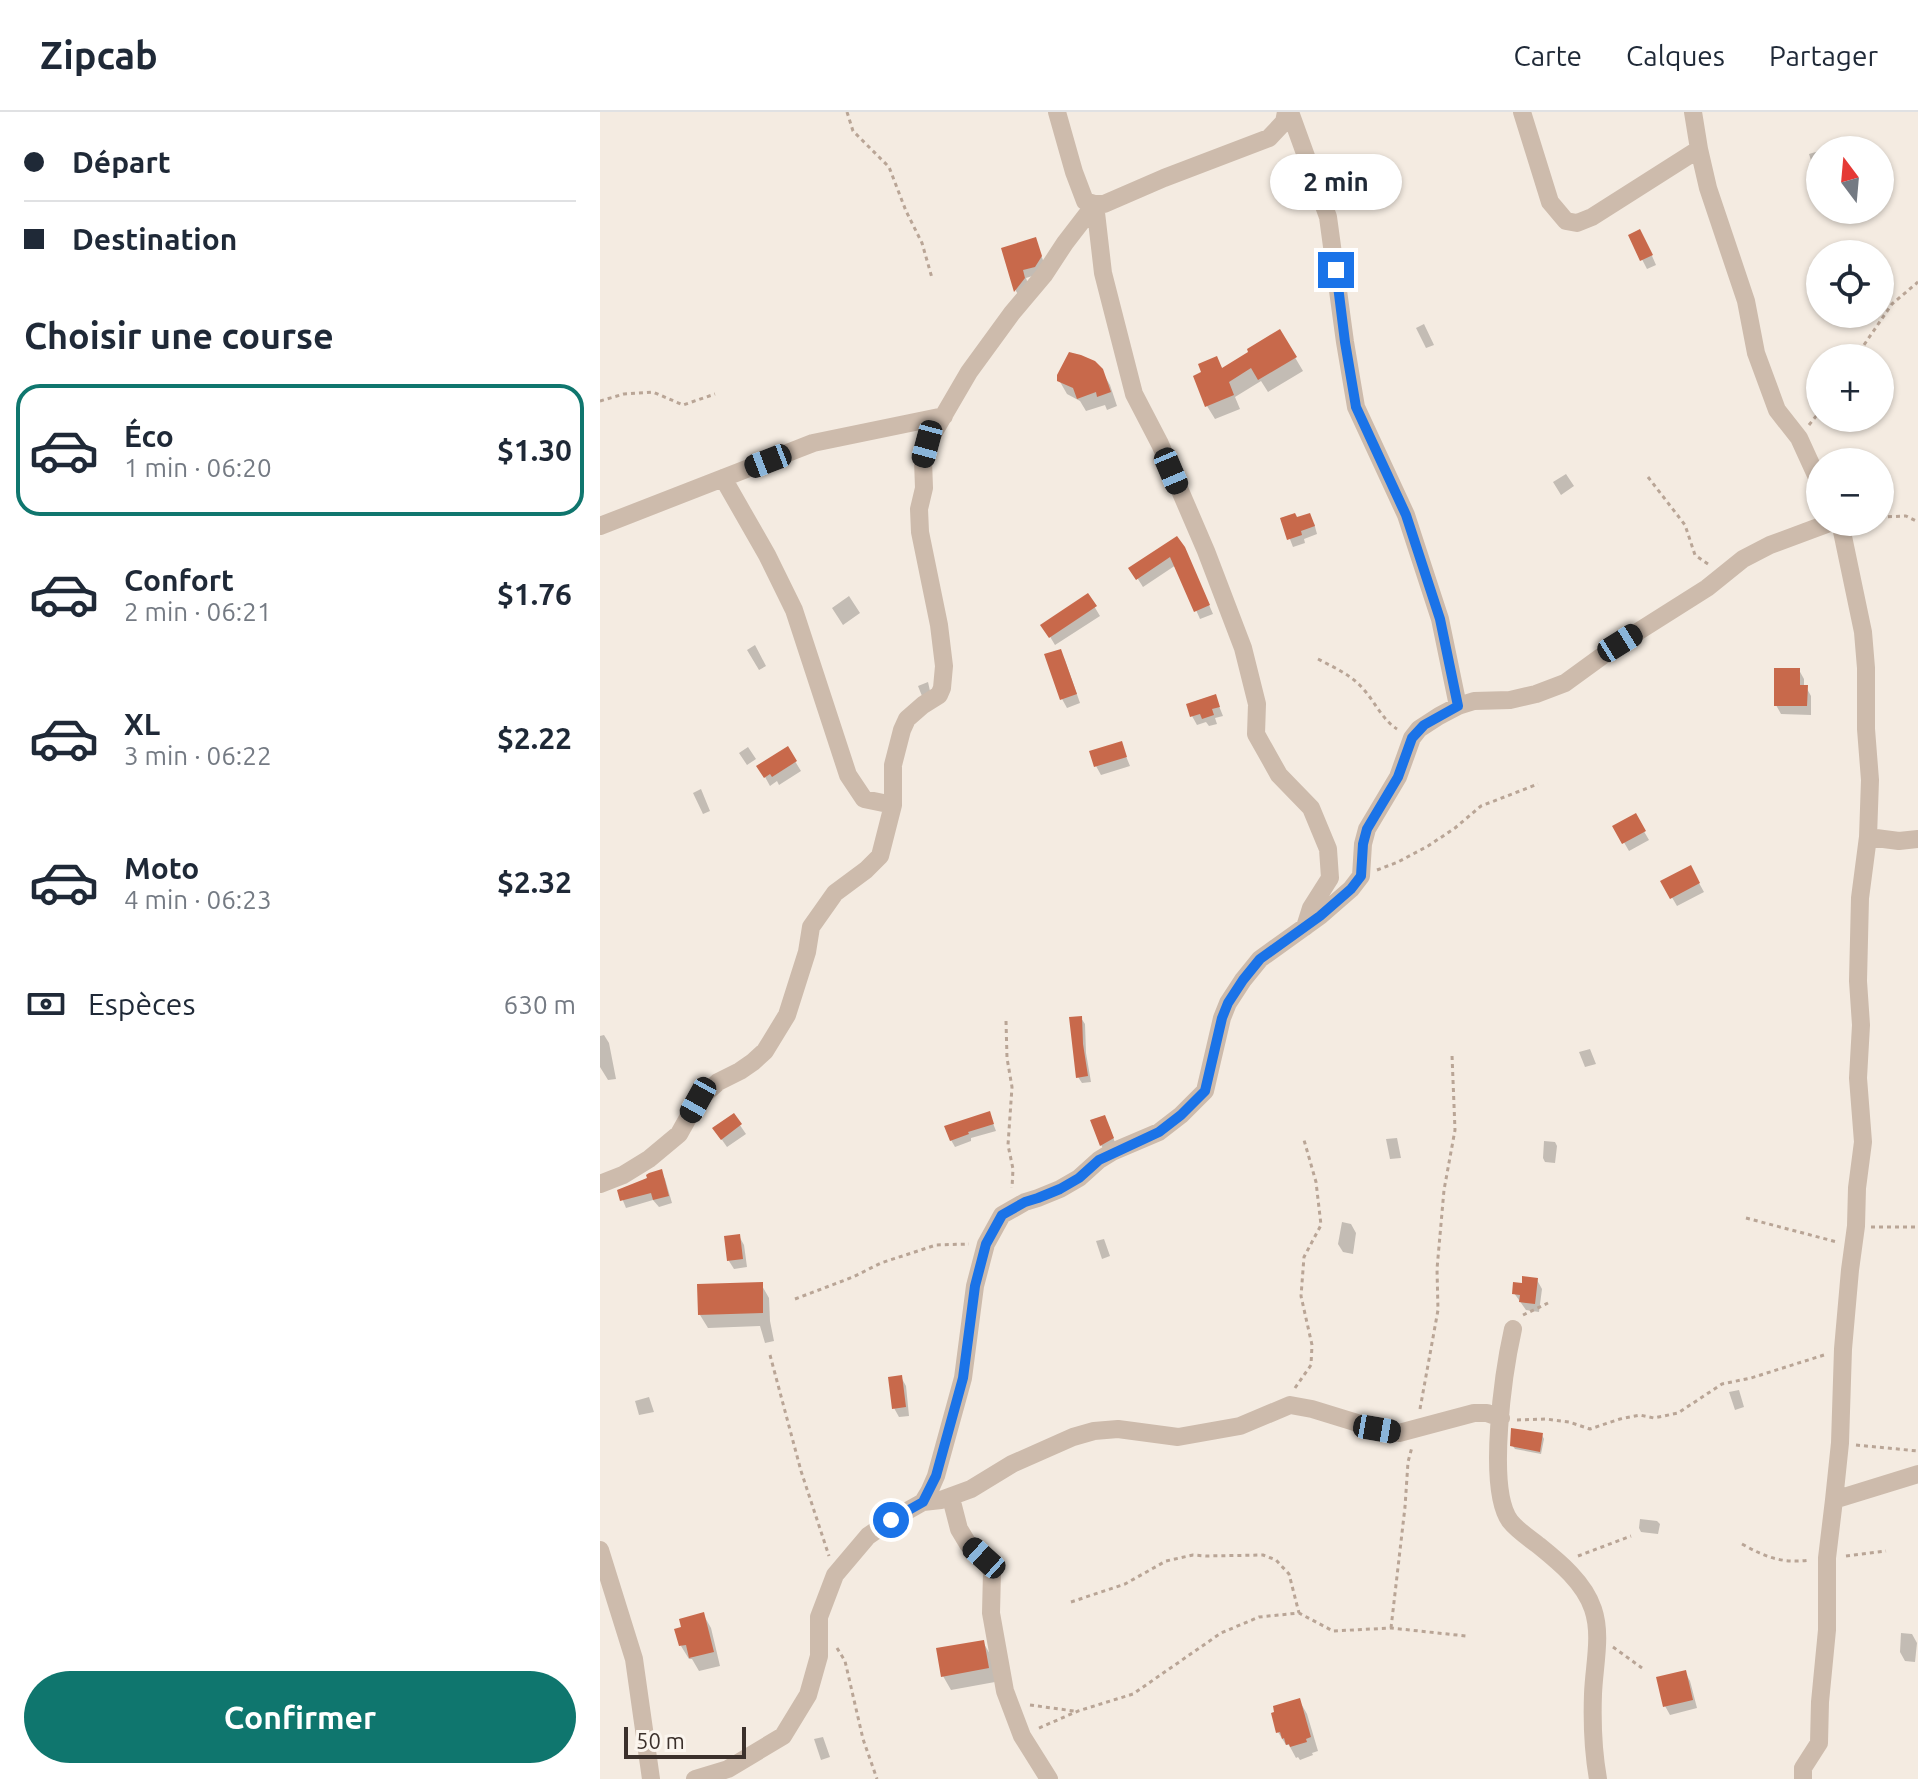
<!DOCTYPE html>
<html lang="fr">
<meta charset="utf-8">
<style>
:root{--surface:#fff;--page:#f6f6f7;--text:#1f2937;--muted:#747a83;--line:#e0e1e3;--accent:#0f766e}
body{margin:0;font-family:Ubuntu,sans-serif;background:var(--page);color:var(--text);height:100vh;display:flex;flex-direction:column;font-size:30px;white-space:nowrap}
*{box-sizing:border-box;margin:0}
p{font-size:26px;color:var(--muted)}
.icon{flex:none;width:44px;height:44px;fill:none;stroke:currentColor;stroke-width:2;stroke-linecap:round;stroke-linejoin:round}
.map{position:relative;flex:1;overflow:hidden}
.drawer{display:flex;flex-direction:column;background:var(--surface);width:600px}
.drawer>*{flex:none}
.banner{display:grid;align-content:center;height:176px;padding:0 24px;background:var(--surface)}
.needle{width:52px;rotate:344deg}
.tools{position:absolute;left:1206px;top:24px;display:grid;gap:16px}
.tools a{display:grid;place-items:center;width:88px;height:88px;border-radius:50%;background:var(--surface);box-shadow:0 2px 6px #0004;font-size:40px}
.scale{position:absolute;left:24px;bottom:20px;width:122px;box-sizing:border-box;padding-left:8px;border:4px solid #3b302b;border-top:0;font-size:22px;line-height:28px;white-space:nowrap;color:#3b302b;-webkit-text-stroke:6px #fbf5ee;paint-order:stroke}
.end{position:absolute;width:36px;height:36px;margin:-18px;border:10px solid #1a73e8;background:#fff;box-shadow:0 0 0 4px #fff}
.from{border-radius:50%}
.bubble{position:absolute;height:56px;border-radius:28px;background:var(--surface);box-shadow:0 2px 6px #0004;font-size:26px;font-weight:700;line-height:56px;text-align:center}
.car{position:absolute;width:24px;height:48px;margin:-24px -12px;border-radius:10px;box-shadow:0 0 6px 2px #0007;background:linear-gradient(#222 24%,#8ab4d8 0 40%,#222 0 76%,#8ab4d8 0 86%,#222 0)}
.banner b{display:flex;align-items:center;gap:28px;height:76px;font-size:30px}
.banner b+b{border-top:2px solid var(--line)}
.banner i{width:20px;height:20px;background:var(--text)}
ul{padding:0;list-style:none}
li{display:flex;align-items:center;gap:24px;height:132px;margin:0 16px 12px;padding:0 8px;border:4px solid transparent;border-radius:24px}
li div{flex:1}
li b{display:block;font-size:30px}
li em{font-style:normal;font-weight:700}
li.current{border-color:var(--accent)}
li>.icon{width:72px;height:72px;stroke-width:1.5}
h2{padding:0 24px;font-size:36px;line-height:96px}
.pay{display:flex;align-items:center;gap:20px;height:88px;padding:0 24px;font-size:30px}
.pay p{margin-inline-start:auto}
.action{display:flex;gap:16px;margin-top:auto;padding:16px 24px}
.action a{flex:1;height:92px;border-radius:48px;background:var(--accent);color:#fff;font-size:32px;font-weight:700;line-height:92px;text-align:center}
header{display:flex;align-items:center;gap:48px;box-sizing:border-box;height:112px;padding:0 40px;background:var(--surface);border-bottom:2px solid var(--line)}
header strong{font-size:38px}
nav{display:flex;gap:44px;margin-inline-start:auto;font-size:28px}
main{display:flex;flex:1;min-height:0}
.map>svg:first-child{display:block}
.shadow{fill:#0003}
.building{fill:#c8694b}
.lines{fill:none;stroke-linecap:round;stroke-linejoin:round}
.path{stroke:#b9a596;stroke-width:3;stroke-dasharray:4 4;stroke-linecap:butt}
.minor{stroke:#cdbbac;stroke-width:18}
.route{stroke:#1a73e8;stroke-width:10}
</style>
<header>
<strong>Zipcab</strong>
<nav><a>Carte</a><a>Calques</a><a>Partager</a></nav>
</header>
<main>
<section class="drawer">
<div class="banner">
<b><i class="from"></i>Départ</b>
<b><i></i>Destination</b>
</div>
<h2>Choisir une course</h2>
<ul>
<li class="current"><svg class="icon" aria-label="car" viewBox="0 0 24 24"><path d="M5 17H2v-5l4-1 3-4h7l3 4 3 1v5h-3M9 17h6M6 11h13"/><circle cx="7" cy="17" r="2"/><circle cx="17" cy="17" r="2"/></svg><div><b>Éco</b><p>1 min · 06:20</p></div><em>$1.30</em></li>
<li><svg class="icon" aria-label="car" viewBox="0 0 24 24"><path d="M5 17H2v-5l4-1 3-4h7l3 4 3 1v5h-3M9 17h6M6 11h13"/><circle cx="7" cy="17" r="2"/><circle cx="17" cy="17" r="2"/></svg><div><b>Confort</b><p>2 min · 06:21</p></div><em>$1.76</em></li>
<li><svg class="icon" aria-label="car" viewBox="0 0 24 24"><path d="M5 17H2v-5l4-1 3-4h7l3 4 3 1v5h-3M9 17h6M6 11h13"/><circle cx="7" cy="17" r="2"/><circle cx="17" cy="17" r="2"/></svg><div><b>XL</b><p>3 min · 06:22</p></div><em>$2.22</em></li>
<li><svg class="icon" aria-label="car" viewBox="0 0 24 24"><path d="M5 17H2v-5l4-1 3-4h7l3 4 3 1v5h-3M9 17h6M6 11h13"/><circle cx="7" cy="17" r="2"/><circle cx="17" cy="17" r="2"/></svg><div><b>Moto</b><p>4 min · 06:23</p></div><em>$2.32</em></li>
</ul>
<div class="pay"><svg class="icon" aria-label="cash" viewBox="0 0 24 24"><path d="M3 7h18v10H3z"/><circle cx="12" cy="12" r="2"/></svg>Espèces<p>630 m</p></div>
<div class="action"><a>Confirmer</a></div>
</section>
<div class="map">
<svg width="1318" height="1667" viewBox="0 0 1318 1667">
<rect width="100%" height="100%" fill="#f4ebe1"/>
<path class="shadow" d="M1219 39 1220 63 1216 64 1209 42Z
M1030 124 1045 128 1056 153 1047 157Z
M435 128 445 153 439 162 426 166 429 175 420 186 416 179 404 137Z
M824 212 834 233 826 236 816 216Z
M680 220 703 259 668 280 661 269 635 285 640 297 615 307 607 294 604 261 617 247 623 258Z
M501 258 510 273 517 294 507 298 505 293 486 299 480 289 467 282 459 268Z
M966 362 974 374 961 383 953 370Z
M682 407 714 411 717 422 704 427 705 431 693 435Z
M577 427 589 447 613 502 600 507 576 453 543 475 531 456Z
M249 484 260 501 243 513 232 496Z
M488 484 500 504 455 533 443 513Z
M155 533 166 554 159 558 147 538Z
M460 539 465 548 480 591 467 596 462 587Z
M1199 558 1204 567V575H1206L1211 584V603L1181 602 1176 593Z
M328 570 330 579 322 584 318 574Z
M615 584 623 604 615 606 617 612 609 614 606 610 597 613 592 604Z
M521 632 530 654 501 663 496 654Z
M148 635 156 647 147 653 139 641Z
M187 636 201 659 179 673 177 669 170 674 159 654Z
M101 677 110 699 103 702 93 681Z
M1035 704 1049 728 1029 739 1015 715Z
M1090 755 1104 780 1077 794 1063 770Z
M481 906 485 912 486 941 491 970 482 971 478 965Z
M4 923 9 931 16 967 8 968 0 955V924Z
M990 937 996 952 985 955 979 940Z
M389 1001 396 1019 371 1026V1029L355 1035 351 1028Z
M133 1003 146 1022 127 1035 120 1025Z
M509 1014 517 1036 506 1041 501 1033Z
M797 1026 801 1046 790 1047 786 1027Z
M944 1029 955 1030 957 1034 955 1051 945 1050 943 1046Z
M61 1060 65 1067 72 1091 59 1095 53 1088 26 1096 19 1079Z
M742 1110 751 1112 756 1121 753 1142 743 1140 738 1132Z
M139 1124 144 1133 147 1155 134 1157 129 1149Z
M504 1127 510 1144 502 1147 496 1129Z
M937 1168 942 1177 939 1200 926 1198 914 1181 923 1173Z
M161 1172 169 1186 170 1209 174 1229 165 1231 160 1214 108 1216 100 1203Z
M301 1265 306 1274 309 1304 299 1305 294 1296Z
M1139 1278 1144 1295 1135 1298 1129 1280Z
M49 1285 54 1300 39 1303 35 1289Z
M942 1323 944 1327 941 1342 915 1337 912 1333Z
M1040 1407 1057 1409 1060 1412 1058 1422 1041 1420 1039 1416Z
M103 1502 111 1516 120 1554 99 1559 92 1547H89L81 1534Z
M1301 1521 1312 1522 1317 1531 1315 1550 1305 1549 1300 1540Z
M383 1530 391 1544 395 1570 351 1578 343 1564Z
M1085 1560 1090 1569 1097 1596 1070 1603 1065 1594Z
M699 1588 707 1602 718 1639 712 1641 713 1643 700 1648 698 1645 696 1646 689 1633H686L678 1620Z
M223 1625 230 1645 221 1648 214 1627Z"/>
<path class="building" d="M1040 117 1053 143 1040 149 1028 123Z
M436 125 442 144 435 155 423 158 425 166 414 180 401 136Z
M680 217 697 245 658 268 651 256 629 270 634 283 605 295 593 264 601 260 598 252 617 244 622 256 648 240 647 237Z
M469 240 481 243 495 249 503 257 511 280 497 285 496 280 477 287 473 276 457 269V263Z
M695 401 697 405 710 401 715 414 701 419 702 423 687 428 680 406Z
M577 424 585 435 610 493 594 500 570 445 536 468 528 456Z
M488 481 497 494 449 526 440 513Z
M461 537 477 582 460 588 444 542Z
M1174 556H1200V573H1208L1207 594H1174Z
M616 582 620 595 612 597 614 603 602 607 600 602 590 605 586 592Z
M522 629 527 645 494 655 489 639Z
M188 634 197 649 172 665 170 662 164 666 156 654Z
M1036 701 1046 719 1022 732 1012 714Z
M1091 753 1100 771 1070 787 1060 769Z
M482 904 483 932 488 964 476 966 469 905Z
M390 999 394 1012 368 1020 369 1022 350 1029 344 1014Z
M134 1001 142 1012 121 1028 112 1016Z
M505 1003 514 1026 500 1034 490 1008Z
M62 1057 69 1084 53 1088 51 1081 20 1089 17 1078 47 1066 46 1063 49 1061Z
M140 1122 143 1147 127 1149 124 1124Z
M922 1164 938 1166 935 1192 919 1190 920 1183 912 1182 913 1170 922 1171Z
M163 1170V1201L98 1203 97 1172Z
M302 1263 306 1295 292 1297 288 1265Z
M911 1316 943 1321 940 1340 910 1334Z
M104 1500 114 1540 89 1546 86 1533 79 1534 74 1517 81 1515 79 1507Z
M384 1528 389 1556 341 1565 336 1536Z
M1086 1558 1093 1588 1063 1595 1056 1565Z
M700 1586 711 1625 706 1627 707 1630 690 1635 689 1632 686 1633 684 1626 682 1627 680 1620 676 1621 671 1601 674 1600 673 1594Z"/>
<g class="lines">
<path class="path" d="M247 0 253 19 289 55 306 99 322 131 332 166
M1255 246 1292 192 1318 170
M0 289 24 282 53 280 83 293 115 282
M1209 313 1220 299
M1048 365 1085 413 1095 443 1108 452
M1280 405 1306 404 1318 410
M718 547C735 556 752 563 765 579 776 592 783 608 797 617
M777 758 798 750 828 734 855 716 881 694 938 672
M406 909 407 946 412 975 408 1033 413 1057 412 1076
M1146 1106 1237 1130
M1271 1115H1318
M195 1187 253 1165 281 1151 336 1133 369 1132
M923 1203 948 1191
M170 1243 201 1359 229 1444
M695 1276 711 1253 712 1233 701 1184 704 1145 721 1113 716 1070 704 1028
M820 1297 838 1198 837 1157 844 1078 855 1018 852 943
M917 1308 946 1307 969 1310 990 1317 1020 1307 1040 1303 1054 1306 1078 1301 1122 1272 1151 1266 1224 1243
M1256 1333 1318 1339
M1142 1432C1165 1445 1183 1452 1210 1448
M978 1444 1031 1424
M1246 1444 1286 1439
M471 1490 525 1472 566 1449 593 1443 606 1444 663 1443 676 1448 689 1462 699 1501
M791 1516 805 1395 808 1350 812 1335
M1013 1535 1042 1556
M237 1536 245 1549 263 1627 277 1667
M430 1593 474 1599
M439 1616 478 1599 533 1582 621 1521 659 1505 699 1501 733 1519 791 1516 866 1524"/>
<path class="minor" d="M457 0 474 60 485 89 495 92H504L564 66 669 26 684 10 686 0
M690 0 728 105 745 230 756 295 806 403 840 507 858 594
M922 0 950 90 966 109 977 111 992 105 1099 37
M1093 0 1099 37 1108 76 1146 189 1156 241 1177 298 1199 326 1220 372
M495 92 503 161 534 282 560 332 606 439 643 536 657 592 656 622 679 663 711 696 728 737 730 766 711 796 705 815
M123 366 167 443 194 498 248 663 264 687 293 693
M0 414 213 331 344 304
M1268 725 1299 729 1318 727
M0 1072 23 1063 49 1047 79 1022 98 988 118 970 140 959 153 950 165 939 187 903 207 840 211 815 235 781 266 758 280 744 293 693V653L302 618 307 607 323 593 339 583 342 576 344 554 339 513 320 420 319 397 324 376 323 348 327 332 369 260 412 201 444 163 465 131 495 92
M913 1217C904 1257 886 1376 910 1409 917 1418 929 1426 938 1433 959 1450 984 1470 993 1497 1002 1523 994 1554 993 1582 992 1610 993 1639 998 1667
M351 1386 359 1417 368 1432 384 1446 392 1460 391 1501 405 1579 422 1624 449 1667
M1234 1388 1240 1331 1243 1237 1250 1158 1256 1114 1257 1076 1263 1030 1258 966 1261 913 1258 869 1260 786 1268 725 1270 668 1266 617V556L1263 520 1240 410
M323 1390 341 1388 371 1377 412 1352 473 1325 494 1319 518 1317 578 1325 640 1314 690 1293 712 1297 777 1317 799 1321 874 1301H887L901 1306
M0 1438 34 1547 51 1667
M95 1667 128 1657 183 1624 208 1583 219 1544V1505L235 1463 268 1424 291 1408 323 1390 329 1380 336 1364 363 1266 375 1174 386 1132 402 1103 425 1090 438 1086 460 1077 479 1066 499 1048 512 1040 559 1020 581 1003 605 979 622 906 628 891 643 868 660 847 720 804 751 777 761 764 763 732 767 717 798 665 812 626 819 617 839 604 858 594 874 589 910 588 936 582 965 571 1020 531 1107 476 1143 447 1170 433 1232 410
M1203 1667V1656L1219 1631 1220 1590 1227 1518V1446L1234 1388 1318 1362"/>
</g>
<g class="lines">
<path class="route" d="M291 1408 323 1390 336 1364 363 1266 375 1174 386 1132 402 1103 425 1090 438 1086 460 1077 479 1066 499 1048 559 1020 581 1003 605 979 622 906 628 891 643 868 660 847 720 804 751 777 761 764 763 732 767 717 798 665 812 626 824 613 858 594 840 507 806 403 756 295 745 230 736 158"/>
</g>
</svg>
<div class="tools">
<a><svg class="needle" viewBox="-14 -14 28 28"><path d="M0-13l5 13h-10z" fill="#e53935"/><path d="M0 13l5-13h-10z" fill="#747a83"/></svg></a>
<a><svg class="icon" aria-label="locate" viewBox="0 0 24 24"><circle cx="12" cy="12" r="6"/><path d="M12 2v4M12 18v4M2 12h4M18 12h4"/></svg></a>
<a>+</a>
<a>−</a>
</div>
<div class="scale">50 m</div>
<i class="end from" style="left:291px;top:1408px"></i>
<i class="end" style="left:736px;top:158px"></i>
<div class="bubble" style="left:670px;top:42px;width:132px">2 min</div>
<i class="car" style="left:327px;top:332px;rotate:195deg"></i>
<i class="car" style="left:168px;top:349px;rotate:249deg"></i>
<i class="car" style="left:571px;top:359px;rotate:157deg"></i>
<i class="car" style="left:1020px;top:531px;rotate:58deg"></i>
<i class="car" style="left:98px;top:988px;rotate:209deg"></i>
<i class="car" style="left:777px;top:1317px;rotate:100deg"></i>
<i class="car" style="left:384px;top:1446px;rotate:312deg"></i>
</div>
</main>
